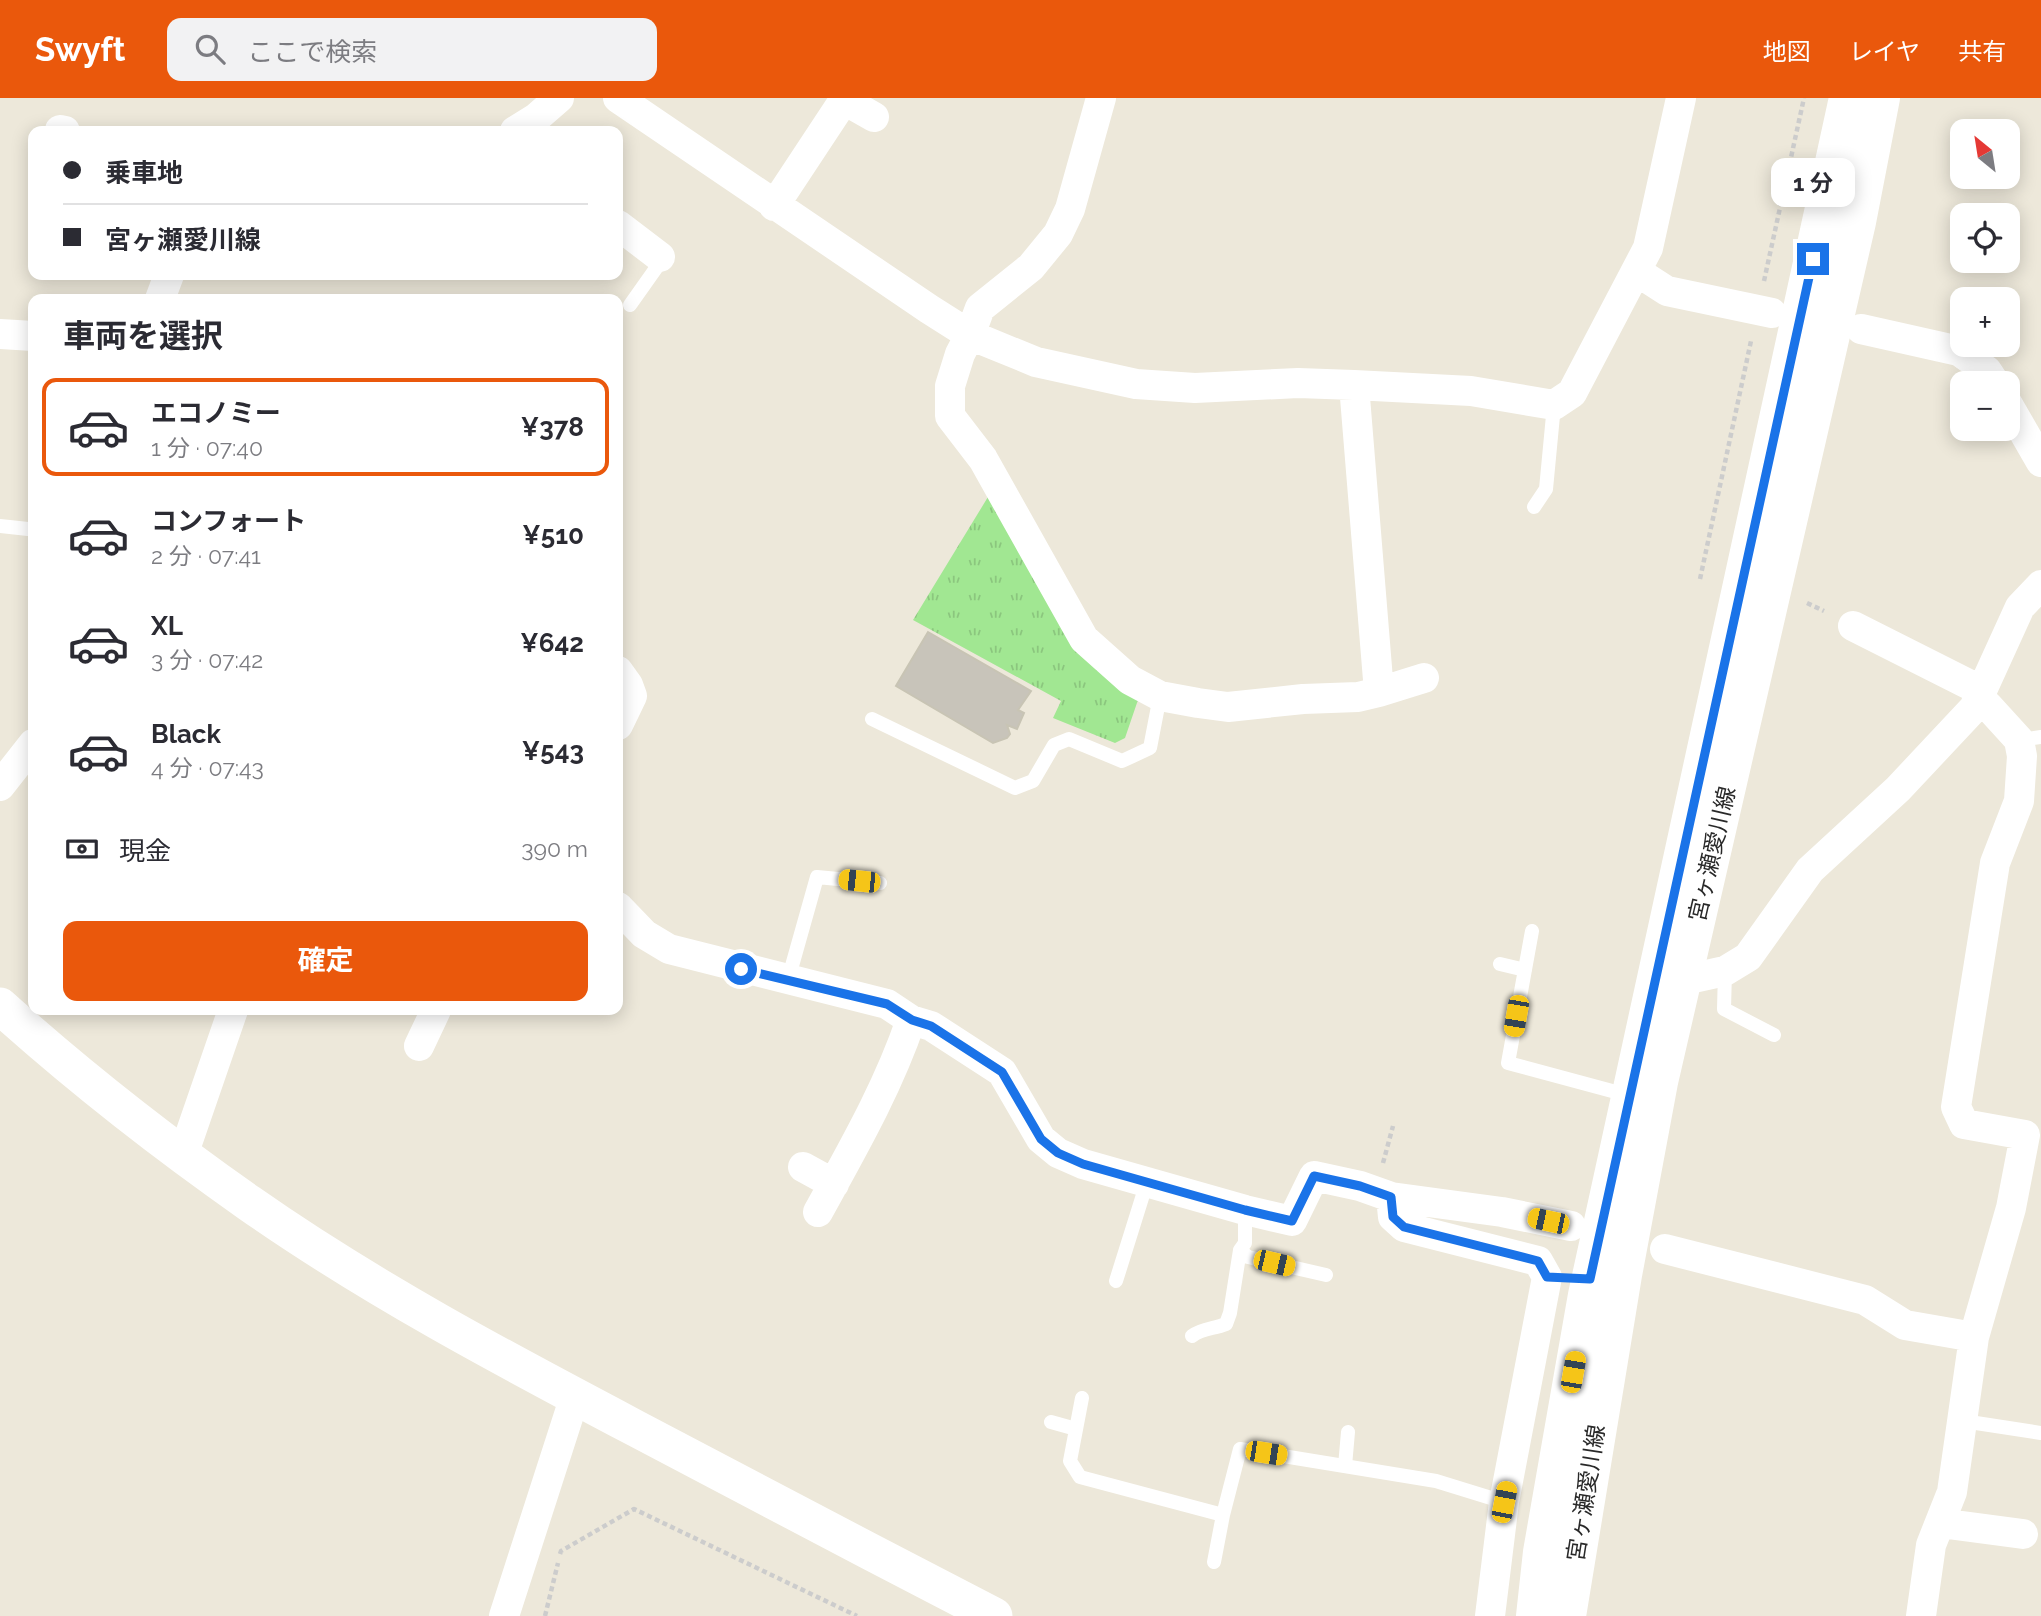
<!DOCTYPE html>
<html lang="ja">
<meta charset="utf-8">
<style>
:root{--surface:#fff;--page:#f2f2f3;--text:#2b2b33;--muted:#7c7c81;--line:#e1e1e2;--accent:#ea580c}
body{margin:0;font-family:Raleway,"Noto Sans JP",sans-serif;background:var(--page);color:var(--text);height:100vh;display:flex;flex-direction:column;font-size:26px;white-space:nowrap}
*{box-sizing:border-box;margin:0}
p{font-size:23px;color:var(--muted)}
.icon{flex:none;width:38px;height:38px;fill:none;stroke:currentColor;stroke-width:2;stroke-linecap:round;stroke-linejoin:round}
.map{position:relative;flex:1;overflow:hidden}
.details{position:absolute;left:28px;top:196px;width:595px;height:721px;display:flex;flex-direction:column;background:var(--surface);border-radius:14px;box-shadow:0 4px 18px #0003}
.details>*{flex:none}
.banner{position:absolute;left:28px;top:28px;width:595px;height:154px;border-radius:14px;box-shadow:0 4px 18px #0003;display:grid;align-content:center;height:154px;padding:0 35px;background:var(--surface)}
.needle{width:46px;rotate:330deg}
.fabs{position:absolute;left:1950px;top:21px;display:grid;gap:14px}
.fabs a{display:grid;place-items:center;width:70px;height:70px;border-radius:14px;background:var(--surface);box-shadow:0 4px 18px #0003;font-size:35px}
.end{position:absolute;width:32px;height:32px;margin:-16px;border:9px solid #1a73e8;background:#fff;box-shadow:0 0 0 4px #fff}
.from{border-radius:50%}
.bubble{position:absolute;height:49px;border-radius:14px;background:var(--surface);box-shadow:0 4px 18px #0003;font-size:23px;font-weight:700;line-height:49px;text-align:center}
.car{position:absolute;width:21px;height:42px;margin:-21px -10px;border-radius:9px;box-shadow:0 0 5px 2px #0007;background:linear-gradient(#f5c518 24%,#345 0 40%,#f5c518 0 76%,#345 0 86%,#f5c518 0)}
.banner b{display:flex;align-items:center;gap:24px;height:66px;font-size:26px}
.banner b+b{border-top:2px solid var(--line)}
.banner i{width:18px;height:18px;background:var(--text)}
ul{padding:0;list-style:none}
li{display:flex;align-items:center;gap:21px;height:98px;margin:0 14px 10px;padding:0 21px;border:4px solid transparent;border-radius:14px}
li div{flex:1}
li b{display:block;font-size:26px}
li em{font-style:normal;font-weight:700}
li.current{border-color:var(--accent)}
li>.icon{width:63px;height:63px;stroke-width:1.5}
h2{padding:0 35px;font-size:32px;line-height:84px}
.pay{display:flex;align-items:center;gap:18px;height:77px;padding:0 35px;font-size:26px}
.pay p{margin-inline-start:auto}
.cta{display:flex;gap:14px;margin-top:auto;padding:14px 35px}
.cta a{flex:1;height:80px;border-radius:14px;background:var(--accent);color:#fff;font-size:28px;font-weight:700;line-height:80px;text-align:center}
header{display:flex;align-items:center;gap:42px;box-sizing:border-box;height:98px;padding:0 35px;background:var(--accent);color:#fff}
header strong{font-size:33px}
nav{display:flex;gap:38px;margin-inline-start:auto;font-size:24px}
.search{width:490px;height:63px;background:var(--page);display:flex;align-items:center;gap:18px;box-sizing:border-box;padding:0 24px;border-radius:14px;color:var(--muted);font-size:26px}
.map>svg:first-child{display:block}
.park{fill:url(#park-tufts)}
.building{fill:#c8c4ba;stroke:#c8c4b4;stroke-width:2}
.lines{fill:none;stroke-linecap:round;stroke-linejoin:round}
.path{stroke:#ccc;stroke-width:4.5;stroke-dasharray:5 3.5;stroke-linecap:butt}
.service{stroke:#fff;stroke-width:14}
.minor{stroke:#fff;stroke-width:30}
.tertiary{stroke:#fff;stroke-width:37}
.secondary{stroke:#fff;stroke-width:38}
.route{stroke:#1a73e8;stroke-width:9}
.labels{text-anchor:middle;stroke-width:5;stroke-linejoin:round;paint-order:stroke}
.street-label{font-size:23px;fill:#292929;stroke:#fff}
</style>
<header>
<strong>Swyft</strong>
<div class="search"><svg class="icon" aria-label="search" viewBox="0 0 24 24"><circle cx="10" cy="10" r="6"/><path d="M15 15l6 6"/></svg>ここで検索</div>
<nav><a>地図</a><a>レイヤ</a><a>共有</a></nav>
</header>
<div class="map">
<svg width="2041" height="1518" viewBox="0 0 2041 1518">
<defs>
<pattern id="park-tufts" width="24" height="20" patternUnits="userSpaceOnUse" patternTransform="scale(1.75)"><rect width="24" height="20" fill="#a1e792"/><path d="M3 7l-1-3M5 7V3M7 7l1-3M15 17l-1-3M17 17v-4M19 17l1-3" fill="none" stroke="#8bc67e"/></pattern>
</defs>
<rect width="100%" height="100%" fill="#ede8da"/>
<path class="park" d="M991 394 1139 599 1125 640 1115 645 1053 620 1061 603 913 522Z"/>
<path class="building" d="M928 534 1031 593 1018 612 1024 615 1017 631 1007 627 1010 636 1007 640 993 645 896 588Z"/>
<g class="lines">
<path class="path" d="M1764 183 1804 0
M1700 481 1751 243
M1807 505 1824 513
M1383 1065 1393 1028
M560 1456 561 1453 634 1411 857 1518
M545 1518 558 1465"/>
<path class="service" d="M630 207 659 166 660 159
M1534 409 1546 391 1554 307
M0 428 28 431
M872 621 1015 690 1033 683 1054 647 1069 641 1122 663 1150 650 1160 598
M2019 642 2041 639
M1532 833 1508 965 1627 997
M1500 866 1525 872
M1725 873 1724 911 1774 937
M788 882 817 779 880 785
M1240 1152 1248 1159 1326 1177
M1116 1183 1147 1084
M1192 1238C1202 1230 1214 1231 1226 1226L1230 1215 1240 1152 1245 1145V1112
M1082 1300 1070 1363 1080 1379 1223 1417 1240 1351 1436 1383 1504 1404
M1963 1323 2041 1335
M1051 1324 1076 1331
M1345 1368 1348 1334
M1214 1464 1223 1417"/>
<path class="minor" d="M618 0 929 211 970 237 1036 264 1136 286 1195 290 1298 285 1354 287 1471 293 1554 307 1572 295 1648 150 1681 0
M1101 0 1070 111 1058 136 1031 169 980 210 970 237 960 256 950 288V318L983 361 1084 541 1130 582 1160 598 1198 605 1228 609 1303 601 1358 599 1379 594 1354 287
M60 32 65 33
M515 33 536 20 559 0
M774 108 844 2 874 19
M618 127 660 159
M1636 173 1667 193 1772 215
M160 201 169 177
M1861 231 1959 253 1987 273 1995 285
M0 236 33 238
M2007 305 2041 364
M1853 528 1982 593
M618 573 628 587 632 598 618 627
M1379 594 1424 580
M1974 610 2020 509 2041 487
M0 688 33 646
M618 809 644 836 669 851 887 906 911 922 931 928 1002 974 1041 1041 1058 1055 1083 1066 1245 1112 1292 1123 1314 1078 1360 1088 1391 1099 1502 1114 1571 1128
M419 948 436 912
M183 1057 233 912
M803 1069 834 1086
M1391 1099 1393 1119 1404 1129 1538 1163 1547 1179 1504 1404 1490 1518
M818 1114C852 1052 888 990 911 922
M1665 1151 1865 1202 1905 1227 1974 1239 2011 1110 2025 1037 1964 1026 1956 1009 1995 765 2019 703 2022 658 2019 642 1988 608 1974 610 1898 691 1810 772 1748 859 1725 873 1684 882
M1940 1425 2023 1436
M504 1518 575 1298
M1921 1518 1931 1447 1952 1394 1974 1239"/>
<path class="tertiary" d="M0 908C79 979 162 1044 249 1105 370 1190 504 1261 635 1330 754 1393 874 1456 994 1518"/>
<path class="secondary" d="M1535 1518 1542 1454 1587 1197 1848 0
M1567 1518 1623 1177 1659 984 1857 124 1881 0"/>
</g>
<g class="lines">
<path class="route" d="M741 871 887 906 912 922 931 928 1002 974 1041 1041 1058 1055 1083 1066 1245 1112 1292 1123 1314 1078 1360 1088 1391 1099 1393 1119 1404 1129 1538 1163 1547 1179 1590 1181 1813 161"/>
</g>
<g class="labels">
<g class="street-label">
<text transform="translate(1712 756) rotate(-77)" y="8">宮ヶ瀬愛川線</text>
<text transform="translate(1586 1395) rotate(-81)" y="8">宮ヶ瀬愛川線</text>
</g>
</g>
</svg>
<div class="fabs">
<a><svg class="needle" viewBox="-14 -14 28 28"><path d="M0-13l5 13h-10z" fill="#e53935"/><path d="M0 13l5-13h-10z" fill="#7c7c81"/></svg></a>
<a><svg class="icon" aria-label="locate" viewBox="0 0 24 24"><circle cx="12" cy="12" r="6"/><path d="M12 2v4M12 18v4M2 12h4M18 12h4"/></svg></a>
<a>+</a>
<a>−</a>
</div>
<i class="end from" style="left:741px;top:871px"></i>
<i class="end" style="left:1813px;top:161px"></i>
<div class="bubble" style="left:1771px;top:60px;width:84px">1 分</div>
<i class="car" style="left:859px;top:783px;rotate:276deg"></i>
<i class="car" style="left:1516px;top:918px;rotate:190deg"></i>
<i class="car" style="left:1548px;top:1123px;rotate:282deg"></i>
<i class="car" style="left:1274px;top:1165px;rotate:103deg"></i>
<i class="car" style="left:1573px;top:1274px;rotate:10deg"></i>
<i class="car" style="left:1266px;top:1355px;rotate:99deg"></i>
<i class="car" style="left:1504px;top:1404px;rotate:11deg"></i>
<div class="banner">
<b><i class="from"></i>乗車地</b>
<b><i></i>宮ヶ瀬愛川線</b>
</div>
<section class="details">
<h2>車両を選択</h2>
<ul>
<li class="current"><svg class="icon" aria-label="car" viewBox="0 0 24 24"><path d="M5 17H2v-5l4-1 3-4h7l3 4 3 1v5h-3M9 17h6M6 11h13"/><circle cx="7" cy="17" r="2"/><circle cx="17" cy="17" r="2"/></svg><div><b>エコノミー</b><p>1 分 · 07:40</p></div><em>¥378</em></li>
<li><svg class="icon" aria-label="car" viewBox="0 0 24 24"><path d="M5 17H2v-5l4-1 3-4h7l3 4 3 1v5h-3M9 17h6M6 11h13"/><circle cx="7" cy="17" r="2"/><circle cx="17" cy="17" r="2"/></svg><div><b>コンフォート</b><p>2 分 · 07:41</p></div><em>¥510</em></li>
<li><svg class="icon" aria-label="car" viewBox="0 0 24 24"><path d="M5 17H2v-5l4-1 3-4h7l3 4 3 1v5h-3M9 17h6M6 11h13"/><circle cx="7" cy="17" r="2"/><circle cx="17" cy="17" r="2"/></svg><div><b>XL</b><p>3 分 · 07:42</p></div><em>¥642</em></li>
<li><svg class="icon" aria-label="car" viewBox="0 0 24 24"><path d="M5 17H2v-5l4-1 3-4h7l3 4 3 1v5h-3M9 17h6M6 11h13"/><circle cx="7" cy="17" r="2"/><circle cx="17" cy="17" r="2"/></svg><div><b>Black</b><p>4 分 · 07:43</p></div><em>¥543</em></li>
</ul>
<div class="pay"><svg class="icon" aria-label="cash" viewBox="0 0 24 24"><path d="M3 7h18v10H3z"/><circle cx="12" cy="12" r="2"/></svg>現金<p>390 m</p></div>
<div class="cta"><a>確定</a></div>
</section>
</div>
